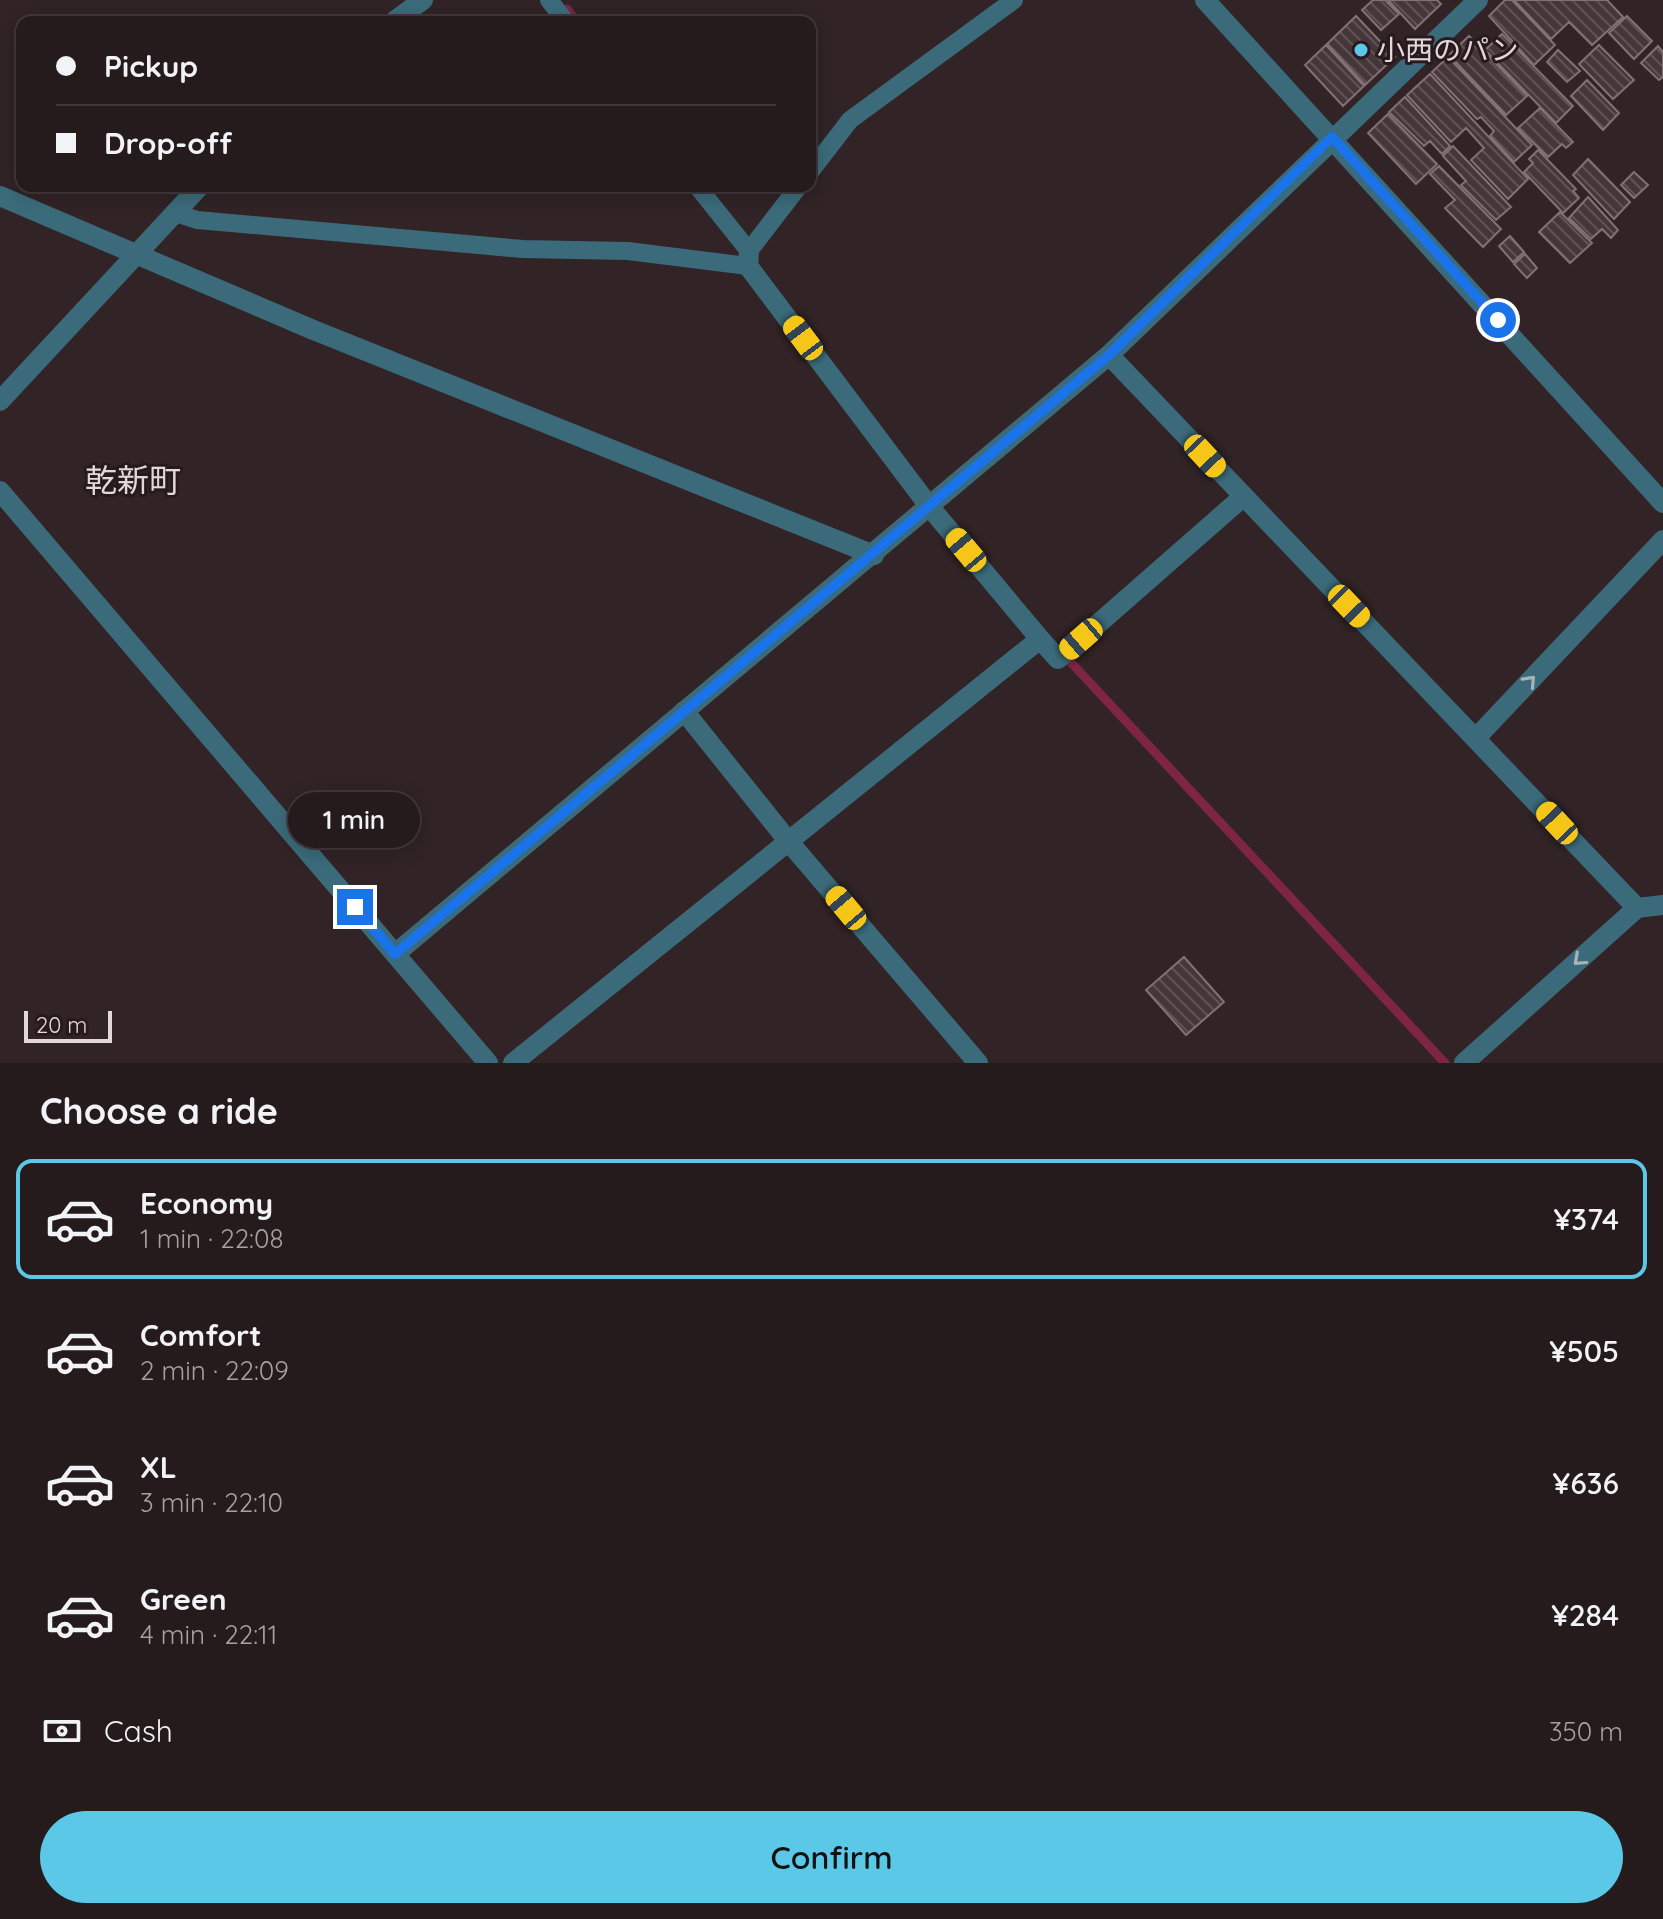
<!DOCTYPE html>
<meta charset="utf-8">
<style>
:root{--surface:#251a1c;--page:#2d2325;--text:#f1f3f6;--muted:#a3a1a3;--line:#42383b;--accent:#5bc8e7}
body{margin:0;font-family:Quicksand,"Noto Sans JP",sans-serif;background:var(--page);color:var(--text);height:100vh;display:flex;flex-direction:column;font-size:30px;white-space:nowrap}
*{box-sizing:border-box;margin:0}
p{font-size:26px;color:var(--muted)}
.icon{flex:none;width:44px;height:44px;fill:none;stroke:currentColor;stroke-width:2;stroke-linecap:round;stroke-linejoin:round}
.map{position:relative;height:1063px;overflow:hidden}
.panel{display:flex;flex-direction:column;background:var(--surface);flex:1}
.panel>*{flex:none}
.hud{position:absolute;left:16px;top:16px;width:800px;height:176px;border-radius:16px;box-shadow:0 4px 20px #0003,0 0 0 2px var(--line);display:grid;align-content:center;height:176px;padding:0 40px;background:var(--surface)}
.scale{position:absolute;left:24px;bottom:20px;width:88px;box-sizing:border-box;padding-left:8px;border:4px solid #e2d8da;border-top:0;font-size:22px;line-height:28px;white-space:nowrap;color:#e2d8da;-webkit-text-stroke:6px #27191d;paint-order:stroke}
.end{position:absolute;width:36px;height:36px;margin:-18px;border:10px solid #1a73e8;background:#fff;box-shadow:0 0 0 4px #fff}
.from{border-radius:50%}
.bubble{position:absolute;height:56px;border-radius:28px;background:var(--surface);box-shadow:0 4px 20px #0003,0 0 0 2px var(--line);font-size:26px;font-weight:600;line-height:56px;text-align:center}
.car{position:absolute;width:24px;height:48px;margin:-24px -12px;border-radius:10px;box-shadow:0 0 6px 2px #0007;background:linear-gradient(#f5c518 24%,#345 0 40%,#f5c518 0 76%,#345 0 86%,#f5c518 0)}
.hud b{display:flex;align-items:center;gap:28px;height:76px;font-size:30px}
.hud b+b{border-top:2px solid var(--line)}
.hud i{width:20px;height:20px;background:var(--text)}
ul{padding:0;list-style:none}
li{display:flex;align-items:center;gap:24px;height:120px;margin:0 16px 12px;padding:0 24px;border:4px solid transparent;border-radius:16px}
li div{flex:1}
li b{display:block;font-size:30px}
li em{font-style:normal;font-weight:600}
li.active{border-color:var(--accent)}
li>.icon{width:72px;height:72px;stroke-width:1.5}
h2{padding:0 40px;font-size:36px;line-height:96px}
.pay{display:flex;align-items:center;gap:20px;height:88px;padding:0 40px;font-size:30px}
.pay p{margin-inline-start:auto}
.cta{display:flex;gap:16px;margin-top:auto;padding:16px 40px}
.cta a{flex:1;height:92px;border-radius:48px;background:var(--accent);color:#111;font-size:32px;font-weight:600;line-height:92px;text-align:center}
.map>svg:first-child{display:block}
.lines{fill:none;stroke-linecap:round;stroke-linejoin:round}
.stream{stroke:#7e2445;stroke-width:9}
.building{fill:url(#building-back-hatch);stroke:#827074;stroke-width:2}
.service{stroke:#3b6b7a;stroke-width:18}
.minor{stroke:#3b6b7a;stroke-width:20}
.tertiary{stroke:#3b6b7a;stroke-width:20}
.oneway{stroke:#a8b2b8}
.route{stroke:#1a73e8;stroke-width:10}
.poi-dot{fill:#5bc8e7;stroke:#27191d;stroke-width:3}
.labels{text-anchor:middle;stroke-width:6;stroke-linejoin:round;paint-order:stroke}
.poi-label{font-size:28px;fill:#e2d8da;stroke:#27191d;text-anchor:start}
.quarter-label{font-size:32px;fill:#e2d8da;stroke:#27191d}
</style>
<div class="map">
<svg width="1663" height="1063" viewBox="0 0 1663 1063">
<defs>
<pattern id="building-back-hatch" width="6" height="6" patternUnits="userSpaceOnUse" patternTransform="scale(2)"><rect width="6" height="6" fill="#46363a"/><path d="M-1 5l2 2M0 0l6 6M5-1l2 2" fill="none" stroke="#605256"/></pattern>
</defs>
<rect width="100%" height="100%" fill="#312326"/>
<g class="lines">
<path class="stream" d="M567 9 577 22
M1064 655 1445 1063"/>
</g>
<path class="building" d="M1373 0H1385L1399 14 1381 30 1362 10Z
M1388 0H1437L1441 4 1415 29Z
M1505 0H1512L1555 45 1534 65 1489 16Z
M1514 0H1607L1623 17 1592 45 1569 22 1551 39Z
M1356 16 1395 57 1365 85 1327 44Z
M1627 16 1652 41 1634 59 1609 33Z
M1502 34 1573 106 1556 123 1485 50Z
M1469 36 1527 96 1506 115 1449 55Z
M1326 45 1364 86 1343 106 1305 65Z
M1599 45 1634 80 1613 99 1579 64Z
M1658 46 1663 52V77L1659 80 1641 63Z
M1558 50 1580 71 1567 82 1547 62Z
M1448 57 1532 145 1514 162 1490 136 1494 131 1481 117 1477 119 1432 72Z
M1430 74 1528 179 1508 199 1471 160 1484 148 1466 128 1451 142 1407 95Z
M1587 80 1619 113 1603 130 1571 96Z
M1405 97 1450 146 1442 154 1430 141 1424 146 1389 112Z
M1540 108 1573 142 1566 148 1562 144 1548 157 1518 128Z
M1388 114 1437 164 1416 184 1368 133Z
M1453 146 1511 207 1496 220 1461 185 1466 181 1443 156Z
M1538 150 1576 189 1573 191 1579 198 1563 213 1524 172 1533 163 1529 159Z
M1588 159 1630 202 1614 219 1573 175Z
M1439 166 1501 229 1483 247 1445 208 1455 200 1430 174Z
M1634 172 1648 185 1634 198 1621 185Z
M1588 197 1618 230 1611 238 1602 229 1591 239 1569 218Z
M1560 212 1592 243 1570 263 1539 232Z
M1510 236 1524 252 1513 262 1499 246Z
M1525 254 1537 268 1527 278 1514 264Z
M1184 957 1224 1002 1186 1035 1146 990Z"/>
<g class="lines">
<path class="service" d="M549 0 566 22
M810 172 850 120 1014 0
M697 186 749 251 799 186
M176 213 197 220 523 249 628 251 748 266"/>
<path class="minor" d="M393 22 423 0
M749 251 748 266 929 506 1040 639
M1109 355 1637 908
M0 401 200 186
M0 491 395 954
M684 711 789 842 978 1063
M1476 738 1663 540
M513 1063 1040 639 1058 659 1244 496
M1464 1063 1637 908 1663 905"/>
<path class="tertiary" d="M1205 0 1663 503
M0 196 311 329 874 555
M488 1063 395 954 1109 355 1478 0"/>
</g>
<defs><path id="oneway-chevron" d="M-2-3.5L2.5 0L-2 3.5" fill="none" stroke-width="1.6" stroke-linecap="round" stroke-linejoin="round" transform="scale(2)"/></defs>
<g class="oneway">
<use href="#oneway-chevron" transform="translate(1530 681) rotate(-47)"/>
<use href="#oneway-chevron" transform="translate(1579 960) rotate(138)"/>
</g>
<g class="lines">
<path class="route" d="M355 907 395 954 1109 355 1332 137 1498 320"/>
</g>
<circle class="poi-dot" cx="1361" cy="50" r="8"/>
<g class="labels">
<g class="poi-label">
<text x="1377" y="60">小西のパン</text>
</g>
<g class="quarter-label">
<text x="133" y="492">乾新町</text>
</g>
</g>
</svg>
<div class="scale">20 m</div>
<i class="end from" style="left:1498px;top:320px"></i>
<i class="end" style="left:355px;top:907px"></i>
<div class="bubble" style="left:288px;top:792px;width:132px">1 min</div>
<i class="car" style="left:803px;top:338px;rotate:323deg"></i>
<i class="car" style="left:1205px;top:456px;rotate:137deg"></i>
<i class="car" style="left:966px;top:550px;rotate:320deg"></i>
<i class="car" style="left:1349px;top:606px;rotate:136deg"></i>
<i class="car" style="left:1081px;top:639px;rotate:229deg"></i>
<i class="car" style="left:1557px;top:823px;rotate:317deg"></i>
<i class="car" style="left:846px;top:908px;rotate:320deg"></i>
<div class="hud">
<b><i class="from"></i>Pickup</b>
<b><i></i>Drop-off</b>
</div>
</div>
<section class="panel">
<h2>Choose a ride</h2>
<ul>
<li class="active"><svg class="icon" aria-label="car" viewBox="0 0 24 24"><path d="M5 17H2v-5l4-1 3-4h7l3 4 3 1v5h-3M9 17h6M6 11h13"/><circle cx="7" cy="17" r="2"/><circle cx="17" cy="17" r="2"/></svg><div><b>Economy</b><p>1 min · 22:08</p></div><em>¥374</em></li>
<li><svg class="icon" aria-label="car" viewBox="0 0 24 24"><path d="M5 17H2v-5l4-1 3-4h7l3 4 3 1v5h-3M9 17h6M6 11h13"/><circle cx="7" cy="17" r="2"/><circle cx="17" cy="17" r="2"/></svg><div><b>Comfort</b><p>2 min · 22:09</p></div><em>¥505</em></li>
<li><svg class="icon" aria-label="car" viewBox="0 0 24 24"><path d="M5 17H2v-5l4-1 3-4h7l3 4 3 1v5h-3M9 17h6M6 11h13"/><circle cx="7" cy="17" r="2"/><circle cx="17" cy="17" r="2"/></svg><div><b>XL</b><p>3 min · 22:10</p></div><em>¥636</em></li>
<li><svg class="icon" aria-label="car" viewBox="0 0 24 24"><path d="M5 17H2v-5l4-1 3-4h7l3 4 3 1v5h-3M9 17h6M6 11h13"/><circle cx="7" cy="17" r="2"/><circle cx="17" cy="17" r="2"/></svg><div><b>Green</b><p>4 min · 22:11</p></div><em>¥284</em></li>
</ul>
<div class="pay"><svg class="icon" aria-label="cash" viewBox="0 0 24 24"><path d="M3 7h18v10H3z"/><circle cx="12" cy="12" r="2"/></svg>Cash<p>350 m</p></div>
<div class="cta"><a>Confirm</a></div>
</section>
